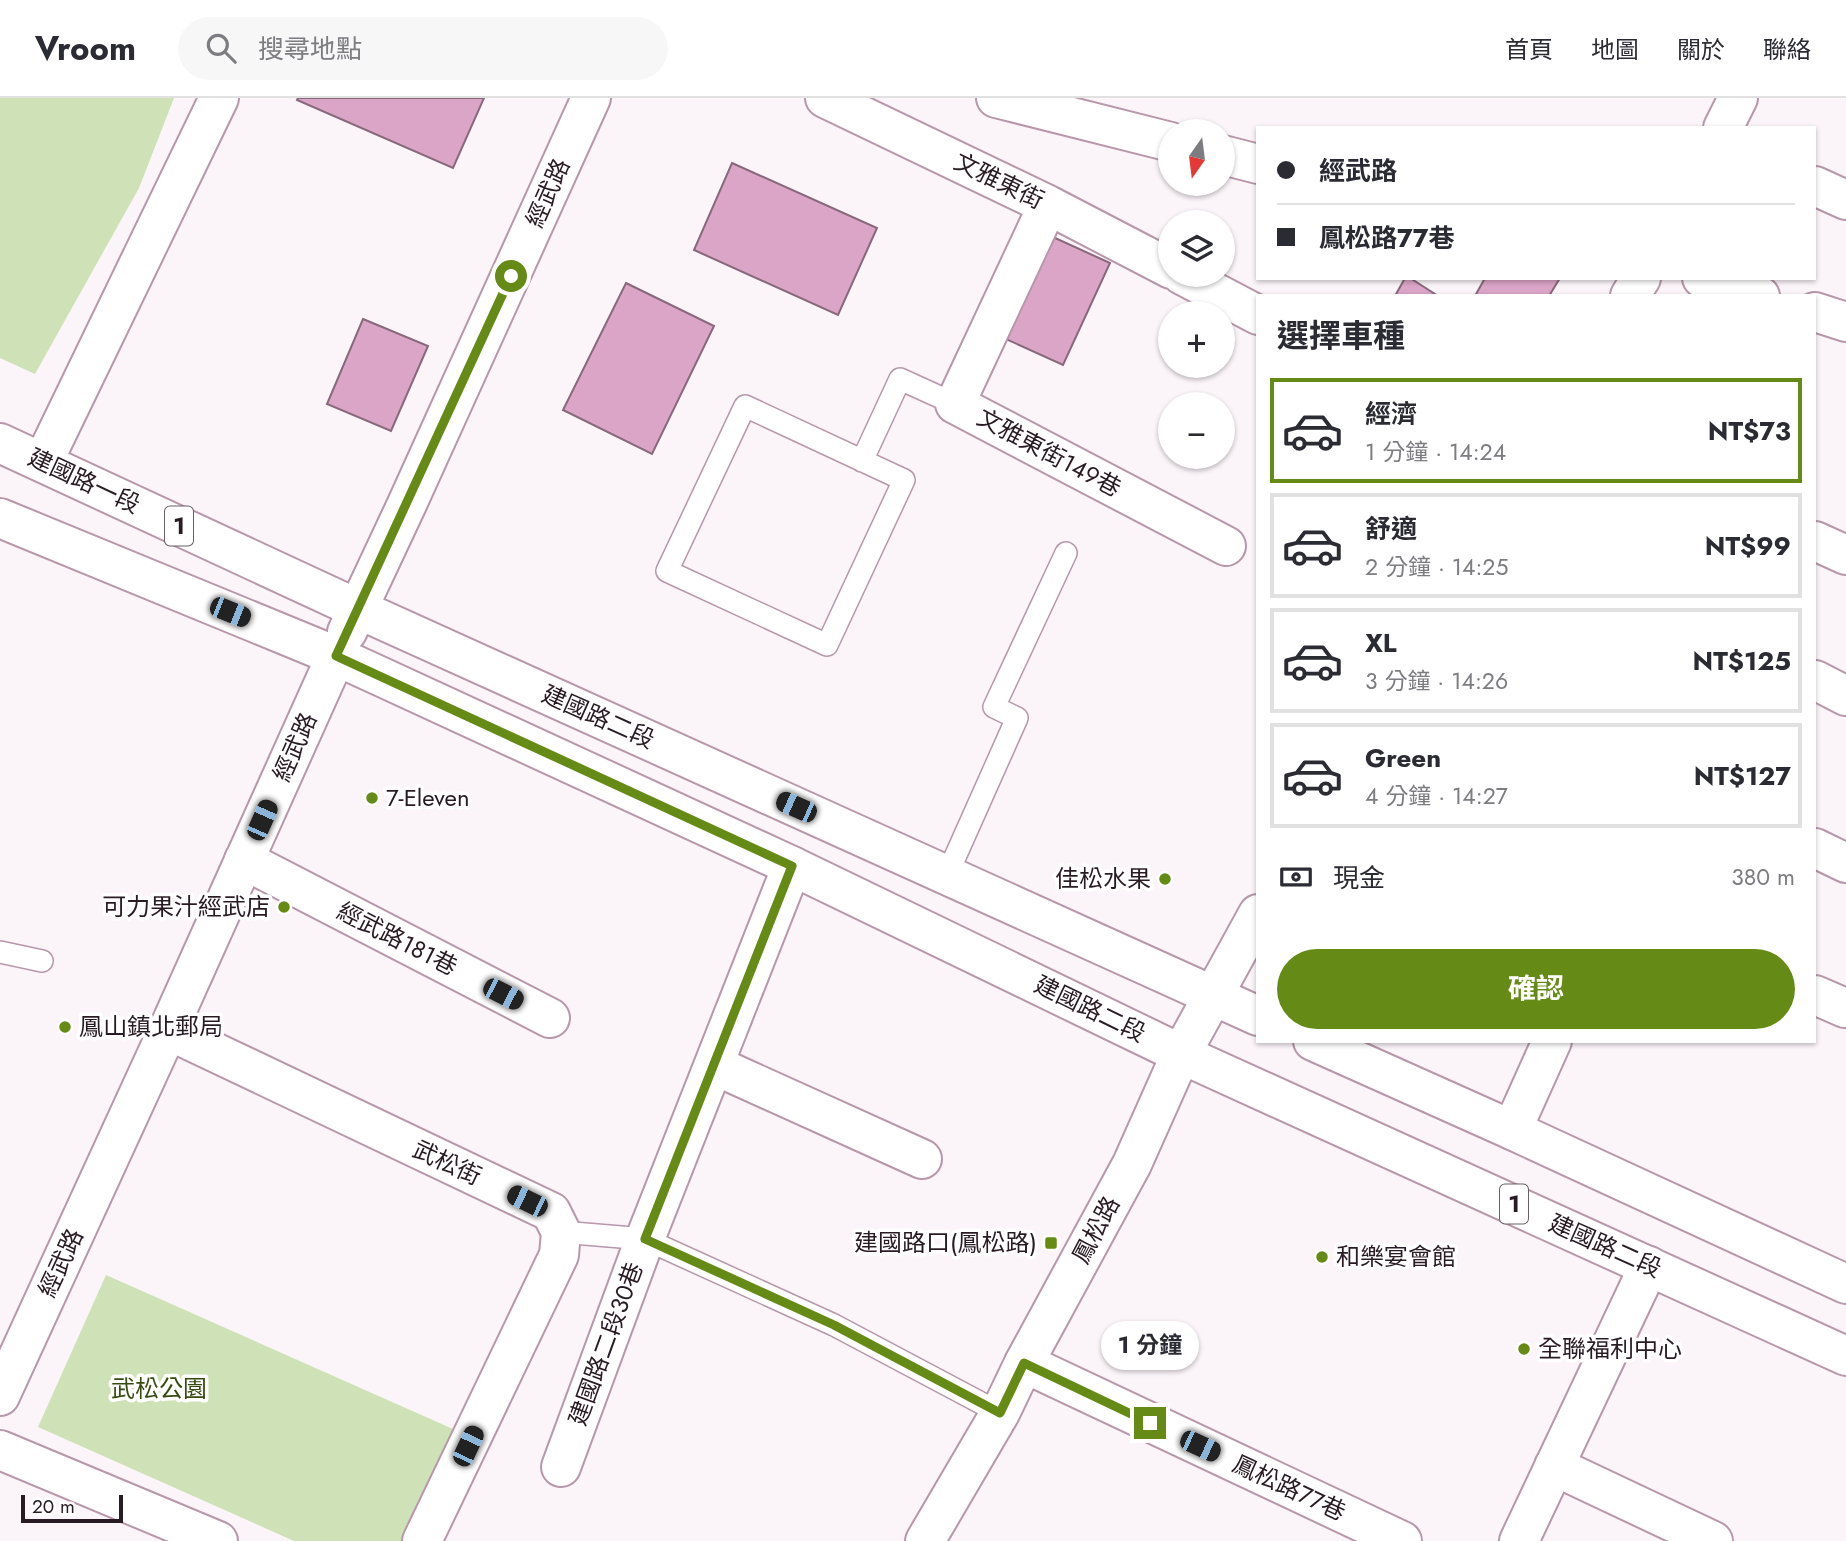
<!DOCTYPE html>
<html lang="zh-TW">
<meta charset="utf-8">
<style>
:root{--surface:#fff;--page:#f7f7f7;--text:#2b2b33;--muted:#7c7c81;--line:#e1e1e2;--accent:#658b16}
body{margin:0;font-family:Jost,"Noto Sans TC",sans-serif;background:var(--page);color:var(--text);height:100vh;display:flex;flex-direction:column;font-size:26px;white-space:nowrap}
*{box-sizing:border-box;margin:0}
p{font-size:23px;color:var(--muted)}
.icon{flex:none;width:38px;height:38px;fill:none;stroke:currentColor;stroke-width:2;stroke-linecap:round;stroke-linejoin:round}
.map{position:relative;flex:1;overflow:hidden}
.sheet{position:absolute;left:1256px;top:196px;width:560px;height:749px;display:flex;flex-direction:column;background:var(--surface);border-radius:0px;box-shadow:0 2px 5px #0004}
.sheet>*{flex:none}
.hud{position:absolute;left:1256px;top:28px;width:560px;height:154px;border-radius:0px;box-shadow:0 2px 5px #0004;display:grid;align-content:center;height:154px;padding:0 21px;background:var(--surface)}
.needle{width:46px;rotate:194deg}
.controls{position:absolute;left:1158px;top:21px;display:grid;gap:14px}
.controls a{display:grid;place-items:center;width:77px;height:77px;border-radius:50%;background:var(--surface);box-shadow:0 2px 5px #0004;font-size:35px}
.scale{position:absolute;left:21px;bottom:18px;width:102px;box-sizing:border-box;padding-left:7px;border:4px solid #281b23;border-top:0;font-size:19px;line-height:24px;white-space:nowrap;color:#281b23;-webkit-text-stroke:5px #fff;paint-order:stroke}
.end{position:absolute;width:32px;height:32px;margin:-16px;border:9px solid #658b16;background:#fff;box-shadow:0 0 0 4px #fff}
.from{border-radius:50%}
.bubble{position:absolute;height:49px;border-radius:24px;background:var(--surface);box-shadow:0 2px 5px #0004;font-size:23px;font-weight:700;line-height:49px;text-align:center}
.car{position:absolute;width:21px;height:42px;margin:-21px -10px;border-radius:9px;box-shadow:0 0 5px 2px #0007;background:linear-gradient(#222 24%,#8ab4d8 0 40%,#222 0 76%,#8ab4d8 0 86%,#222 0)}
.hud b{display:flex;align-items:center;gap:24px;height:66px;font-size:26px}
.hud b+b{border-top:2px solid var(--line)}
.hud i{width:18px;height:18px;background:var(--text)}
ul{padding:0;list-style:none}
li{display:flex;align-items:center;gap:21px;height:105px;margin:0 14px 10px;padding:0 7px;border:4px solid var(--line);border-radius:0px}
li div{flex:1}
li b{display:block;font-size:26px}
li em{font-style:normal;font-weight:700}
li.current{border-color:var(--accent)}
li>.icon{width:63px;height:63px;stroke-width:1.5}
h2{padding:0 21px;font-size:32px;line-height:84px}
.pay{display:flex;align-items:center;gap:18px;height:77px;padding:0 21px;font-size:26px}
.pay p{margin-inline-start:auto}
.cta{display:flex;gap:14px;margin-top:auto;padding:14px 21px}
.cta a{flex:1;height:80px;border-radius:42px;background:var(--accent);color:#fff;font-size:28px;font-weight:700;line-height:80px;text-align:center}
header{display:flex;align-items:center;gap:42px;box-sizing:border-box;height:98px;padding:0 35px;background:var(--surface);border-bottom:2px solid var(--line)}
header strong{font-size:33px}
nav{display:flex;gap:38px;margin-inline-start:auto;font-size:24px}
.search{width:490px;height:63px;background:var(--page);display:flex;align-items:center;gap:18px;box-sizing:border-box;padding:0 24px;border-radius:38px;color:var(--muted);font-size:26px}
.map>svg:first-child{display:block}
.green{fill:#cfe2b7}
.building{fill:#dba5c7;stroke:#88687b;stroke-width:2}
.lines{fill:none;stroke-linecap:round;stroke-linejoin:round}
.service-casing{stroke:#b897ab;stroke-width:24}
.minor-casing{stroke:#b897ab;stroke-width:42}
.tertiary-casing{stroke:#b897ab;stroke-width:42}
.secondary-casing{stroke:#b897ab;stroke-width:42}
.primary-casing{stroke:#b897ab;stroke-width:42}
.service{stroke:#fff;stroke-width:21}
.minor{stroke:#fff;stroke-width:38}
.tertiary{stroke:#fff;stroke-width:38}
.secondary{stroke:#fff;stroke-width:38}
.primary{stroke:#fff;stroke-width:38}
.route{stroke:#658b16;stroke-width:9}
.poi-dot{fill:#658b16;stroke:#fff;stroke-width:2.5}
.labels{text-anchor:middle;stroke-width:7;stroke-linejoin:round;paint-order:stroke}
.shield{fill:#fff;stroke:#685f65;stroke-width:2}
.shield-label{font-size:23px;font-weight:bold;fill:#281b23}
.street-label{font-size:24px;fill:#281b23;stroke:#fff}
.poi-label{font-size:24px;fill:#281b23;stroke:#fff;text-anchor:start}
.park-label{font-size:24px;fill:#364b11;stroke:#fff}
</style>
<header>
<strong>Vroom</strong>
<div class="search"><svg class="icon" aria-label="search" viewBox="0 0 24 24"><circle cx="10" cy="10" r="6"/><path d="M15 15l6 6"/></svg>搜尋地點</div>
<nav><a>首頁</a><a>地圖</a><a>關於</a><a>聯絡</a></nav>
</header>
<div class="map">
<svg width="1846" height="1443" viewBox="0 0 1846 1443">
<rect width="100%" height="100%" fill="#fbf4f8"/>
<path class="green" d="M0 0H174L139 90 35 276 0 260Z
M106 1177 453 1331 402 1443H294L38 1329Z"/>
<path class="building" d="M298 0H484L453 70 297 2Z
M732 65 877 130 838 217 694 152Z
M1031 129 1110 165 1063 267 984 231Z
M1405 180H1410L1438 198H1395Z
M1485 180H1560L1549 198H1475Z
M626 185 714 228 652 356 563 312Z
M363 221 428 248 391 333 327 306Z"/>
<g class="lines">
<defs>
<path id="service" d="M745 308 904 382 827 547 667 473Z
M862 363 900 281 955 306
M947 777 1017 620 994 609 1066 455
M0 854 42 863
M561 1134 645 1141 834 1227 1000 1315"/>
<path id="minor" d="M825 0 1048 107 1171 171
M996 0 1171 44
M1223 57 1258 66
M1815 88 1846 102
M1048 107 955 306 1226 448
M1182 177 1258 217
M1702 180 1760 198
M1815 214 1846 224
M43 364 219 0
M1815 443 1846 457
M1815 582 1846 598
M1815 750 1846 765
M244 762 550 920
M1815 897 1845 910
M168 932 551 1114 561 1134 559 1157 422 1443
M714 967 922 1061
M1512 1032 1552 943
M1024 1265 1402 1443
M0 1352 218 1443
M1554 1368 1713 1443
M561 1369 645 1141 792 768
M1519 1443 1649 1168"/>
<path id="tertiary" d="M1723 30 1738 0
M1630 198 1641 180
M925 1443 1000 1315 1024 1265 1132 1066 1181 956 1258 816"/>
<path id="secondary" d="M0 1298 168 932 336 558"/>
<path id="primary" d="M0 345 358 511 1258 918
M0 420 336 558 384 580 792 768 1181 956 1846 1258
M347 534 407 406 591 0
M1313 943 1512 1032 1846 1186"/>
</defs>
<use href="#service" class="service-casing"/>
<use href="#minor" class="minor-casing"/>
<use href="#tertiary" class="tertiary-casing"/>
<use href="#secondary" class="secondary-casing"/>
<use href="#primary" class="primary-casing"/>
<use href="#service" class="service"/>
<use href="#minor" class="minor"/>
<use href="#tertiary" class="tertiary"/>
<use href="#secondary" class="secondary"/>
<use href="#primary" class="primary"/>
</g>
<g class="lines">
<path class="route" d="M511 178 336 558 792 768 645 1141 834 1227 1000 1315 1024 1265 1150 1325"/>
</g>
<g class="poi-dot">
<circle cx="372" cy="700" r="7"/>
<circle cx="1165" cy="781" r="7"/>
<circle cx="284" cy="809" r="7"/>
<circle cx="65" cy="929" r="7"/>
<rect x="1044" y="1138" width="14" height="14" rx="3.5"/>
<circle cx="1322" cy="1159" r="7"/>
<circle cx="1524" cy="1251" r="7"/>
</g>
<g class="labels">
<g class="shield">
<rect x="165" y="408.5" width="28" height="39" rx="5"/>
<rect x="1500" y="1086.5" width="28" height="39" rx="5"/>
</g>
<g class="shield-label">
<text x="179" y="436">1</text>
<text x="1514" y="1114">1</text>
</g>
<g class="street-label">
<text transform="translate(999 83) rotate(26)" y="8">文雅東街</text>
<text transform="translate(548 95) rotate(-66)" y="8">經武路</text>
<text transform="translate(1049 355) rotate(28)" y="8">文雅東街149巷</text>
<text transform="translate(84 383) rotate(25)" y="8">建國路一段</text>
<text transform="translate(598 619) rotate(24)" y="8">建國路二段</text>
<text transform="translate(295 649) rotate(-66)" y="8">經武路</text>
<text transform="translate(397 841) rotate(27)" y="8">經武路181巷</text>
<text transform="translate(1090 911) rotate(26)" y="8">建國路二段</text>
<text transform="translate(447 1065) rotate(25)" y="8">武松街</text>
<text transform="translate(1096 1132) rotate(-62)" y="8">鳳松路</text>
<text transform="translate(1605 1148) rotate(24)" y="8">建國路二段</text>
<text transform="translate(61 1165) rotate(-65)" y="8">經武路</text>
<text transform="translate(606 1246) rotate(-70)" y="8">建國路二段30巷</text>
<text transform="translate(1289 1390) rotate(25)" y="8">鳳松路77巷</text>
</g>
<g class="poi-label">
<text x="386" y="708">7-Eleven</text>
<text x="1151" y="789" text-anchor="end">佳松水果</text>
<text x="270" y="817" text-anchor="end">可力果汁經武店</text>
<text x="79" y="937">鳳山鎮北郵局</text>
<text x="1037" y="1153" text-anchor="end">建國路口(鳳松路)</text>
<text x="1336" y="1167">和樂宴會館</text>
<text x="1538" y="1259">全聯福利中心</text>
</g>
<g class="park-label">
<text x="159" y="1299">武松公園</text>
</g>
</g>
</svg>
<div class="controls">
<a><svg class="needle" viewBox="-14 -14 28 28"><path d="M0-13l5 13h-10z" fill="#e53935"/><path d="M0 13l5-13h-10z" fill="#7c7c81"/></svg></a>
<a><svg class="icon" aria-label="layers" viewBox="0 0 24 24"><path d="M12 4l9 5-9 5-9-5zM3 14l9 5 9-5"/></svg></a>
<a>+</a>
<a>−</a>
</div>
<div class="scale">20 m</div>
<i class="end from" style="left:511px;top:178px"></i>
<i class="end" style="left:1150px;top:1325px"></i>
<div class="bubble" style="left:1101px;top:1223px;width:98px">1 分鐘</div>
<i class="car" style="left:230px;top:514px;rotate:112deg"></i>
<i class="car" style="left:796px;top:709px;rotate:294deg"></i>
<i class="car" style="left:262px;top:722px;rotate:24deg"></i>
<i class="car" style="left:503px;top:896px;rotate:117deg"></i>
<i class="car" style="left:527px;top:1103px;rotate:296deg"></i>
<i class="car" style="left:468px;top:1348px;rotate:25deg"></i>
<i class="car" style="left:1200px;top:1348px;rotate:115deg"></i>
<div class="hud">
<b><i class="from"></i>經武路</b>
<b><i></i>鳳松路77巷</b>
</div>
<section class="sheet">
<h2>選擇車種</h2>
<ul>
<li class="current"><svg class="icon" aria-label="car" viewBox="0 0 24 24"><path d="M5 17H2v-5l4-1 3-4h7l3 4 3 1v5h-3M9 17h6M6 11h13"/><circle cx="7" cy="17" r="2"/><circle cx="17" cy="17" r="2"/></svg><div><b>經濟</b><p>1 分鐘 · 14:24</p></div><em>NT$73</em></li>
<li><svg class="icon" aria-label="car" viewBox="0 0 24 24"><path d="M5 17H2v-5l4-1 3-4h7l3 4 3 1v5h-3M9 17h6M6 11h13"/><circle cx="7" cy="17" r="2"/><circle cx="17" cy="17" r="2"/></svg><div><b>舒適</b><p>2 分鐘 · 14:25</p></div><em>NT$99</em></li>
<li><svg class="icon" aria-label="car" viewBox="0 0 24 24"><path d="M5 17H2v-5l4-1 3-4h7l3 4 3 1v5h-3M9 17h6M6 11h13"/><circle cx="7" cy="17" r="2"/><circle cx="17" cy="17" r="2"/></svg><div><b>XL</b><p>3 分鐘 · 14:26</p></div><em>NT$125</em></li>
<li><svg class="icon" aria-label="car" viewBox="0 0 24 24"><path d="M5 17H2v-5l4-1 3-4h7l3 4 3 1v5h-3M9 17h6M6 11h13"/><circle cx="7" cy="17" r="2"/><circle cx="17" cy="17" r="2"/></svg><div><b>Green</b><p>4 分鐘 · 14:27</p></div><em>NT$127</em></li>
</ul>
<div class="pay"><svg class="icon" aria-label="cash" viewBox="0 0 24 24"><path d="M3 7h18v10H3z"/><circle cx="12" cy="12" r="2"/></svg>現金<p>380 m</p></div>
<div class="cta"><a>確認</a></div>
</section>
</div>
